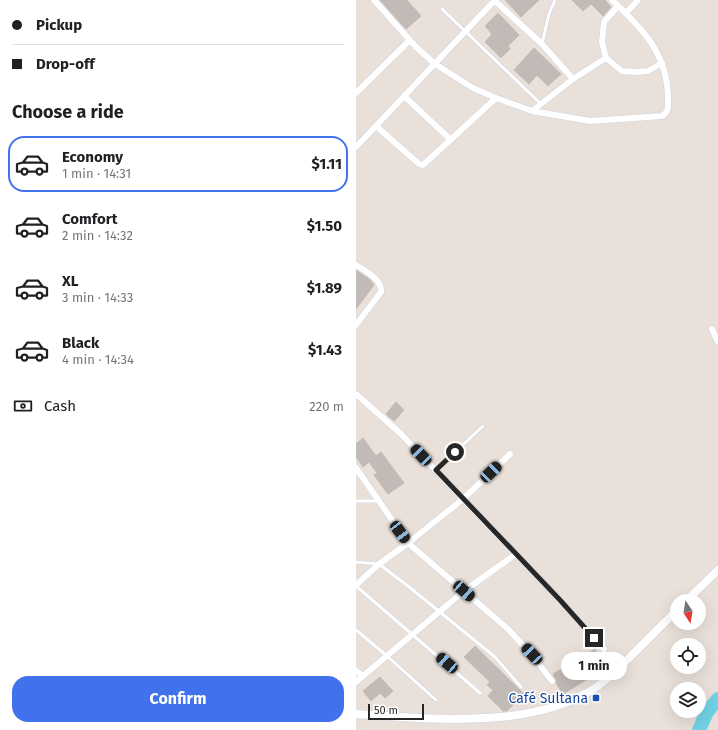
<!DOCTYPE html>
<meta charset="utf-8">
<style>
:root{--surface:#fff;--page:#f2f2f2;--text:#202124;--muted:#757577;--line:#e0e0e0;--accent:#4171ed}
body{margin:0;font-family:"Fira Sans",sans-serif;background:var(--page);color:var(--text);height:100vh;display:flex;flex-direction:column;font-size:15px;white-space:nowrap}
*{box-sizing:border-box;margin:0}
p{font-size:13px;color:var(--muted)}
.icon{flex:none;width:22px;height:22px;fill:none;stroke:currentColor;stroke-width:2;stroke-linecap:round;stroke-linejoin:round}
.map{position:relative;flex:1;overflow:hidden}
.sheet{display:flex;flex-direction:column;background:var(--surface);width:356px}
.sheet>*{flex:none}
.hud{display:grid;align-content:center;height:88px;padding:0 12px;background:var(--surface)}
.needle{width:26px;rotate:168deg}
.tools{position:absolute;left:314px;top:594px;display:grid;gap:8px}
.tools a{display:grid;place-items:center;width:36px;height:36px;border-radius:50%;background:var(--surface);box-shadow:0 4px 16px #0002;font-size:20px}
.scale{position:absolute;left:12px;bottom:10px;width:56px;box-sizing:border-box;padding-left:4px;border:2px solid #272727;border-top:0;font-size:11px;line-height:14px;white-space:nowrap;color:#272727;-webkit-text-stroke:3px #fff;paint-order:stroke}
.end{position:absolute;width:18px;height:18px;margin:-9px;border:5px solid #272727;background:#fff;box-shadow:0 0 0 2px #fff}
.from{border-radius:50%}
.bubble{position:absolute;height:28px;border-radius:14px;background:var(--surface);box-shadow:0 4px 16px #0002;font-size:13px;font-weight:700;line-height:28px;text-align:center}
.car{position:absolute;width:12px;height:24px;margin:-12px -6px;border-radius:5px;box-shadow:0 0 3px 1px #0007;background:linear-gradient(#222 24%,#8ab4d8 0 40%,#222 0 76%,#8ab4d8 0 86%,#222 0)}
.hud b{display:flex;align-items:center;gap:14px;height:38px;font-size:15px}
.hud b+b{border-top:1px solid var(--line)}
.hud i{width:10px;height:10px;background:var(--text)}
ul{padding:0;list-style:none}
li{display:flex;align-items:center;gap:12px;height:56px;margin:0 8px 6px;padding:0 4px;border:2px solid transparent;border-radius:16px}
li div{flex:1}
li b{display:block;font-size:15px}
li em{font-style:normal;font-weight:700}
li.on{border-color:var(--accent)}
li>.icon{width:36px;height:36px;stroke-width:1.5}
h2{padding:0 12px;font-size:18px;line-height:48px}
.pay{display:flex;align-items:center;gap:10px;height:44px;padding:0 12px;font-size:15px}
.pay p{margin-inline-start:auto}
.cta{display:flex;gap:8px;margin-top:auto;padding:8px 12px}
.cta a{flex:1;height:46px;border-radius:16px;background:var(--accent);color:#fff;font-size:16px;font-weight:700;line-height:46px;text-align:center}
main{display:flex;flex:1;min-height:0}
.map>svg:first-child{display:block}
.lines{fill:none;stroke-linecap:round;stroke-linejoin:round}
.river{stroke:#71d1e5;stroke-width:14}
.building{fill:#c1bab6;stroke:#c3bcb3}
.lane-casing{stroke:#ced3df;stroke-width:4}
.street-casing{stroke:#ced3df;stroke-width:7}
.secondary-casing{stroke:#ced3df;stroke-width:9}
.lane{stroke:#fff;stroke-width:3}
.street{stroke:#fff;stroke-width:6}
.secondary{stroke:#fff;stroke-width:8}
.route{stroke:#272727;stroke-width:5}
.transit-dot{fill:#1a4fb4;stroke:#fff;stroke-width:1.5}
.labels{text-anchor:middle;stroke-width:3;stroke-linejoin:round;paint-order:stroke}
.transit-label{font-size:14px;fill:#164399;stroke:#fff;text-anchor:end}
</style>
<main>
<section class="sheet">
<div class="hud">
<b><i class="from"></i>Pickup</b>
<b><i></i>Drop-off</b>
</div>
<h2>Choose a ride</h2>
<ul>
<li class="on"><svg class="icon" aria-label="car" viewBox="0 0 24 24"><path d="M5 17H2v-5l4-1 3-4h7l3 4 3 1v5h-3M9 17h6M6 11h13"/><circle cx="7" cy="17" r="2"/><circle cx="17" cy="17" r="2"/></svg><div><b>Economy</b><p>1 min · 14:31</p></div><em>$1.11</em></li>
<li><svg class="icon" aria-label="car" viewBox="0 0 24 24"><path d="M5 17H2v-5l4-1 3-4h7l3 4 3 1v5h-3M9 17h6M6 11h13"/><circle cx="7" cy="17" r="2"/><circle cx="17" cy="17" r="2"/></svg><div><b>Comfort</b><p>2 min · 14:32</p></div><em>$1.50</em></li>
<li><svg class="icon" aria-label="car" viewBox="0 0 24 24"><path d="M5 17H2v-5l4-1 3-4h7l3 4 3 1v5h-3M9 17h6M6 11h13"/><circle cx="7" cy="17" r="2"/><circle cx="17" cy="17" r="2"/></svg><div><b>XL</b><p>3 min · 14:33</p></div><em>$1.89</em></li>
<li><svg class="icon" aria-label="car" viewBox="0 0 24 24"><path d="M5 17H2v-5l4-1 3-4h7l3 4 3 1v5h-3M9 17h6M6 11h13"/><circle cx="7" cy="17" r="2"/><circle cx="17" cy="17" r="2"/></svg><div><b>Black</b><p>4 min · 14:34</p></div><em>$1.43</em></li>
</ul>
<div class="pay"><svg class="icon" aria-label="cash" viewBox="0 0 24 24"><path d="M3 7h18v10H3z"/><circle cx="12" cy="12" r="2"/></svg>Cash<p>220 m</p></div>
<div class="cta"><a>Confirm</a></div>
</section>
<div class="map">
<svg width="362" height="730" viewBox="0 0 362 730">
<rect width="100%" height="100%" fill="#e9e0d9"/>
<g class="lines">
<path class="river" d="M343 730 351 712 362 699"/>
</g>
<path class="building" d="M24 0H51L65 16 50 29Z
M149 0H183L165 17Z
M216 0H249L255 7 247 16 235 4 227 11Z
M142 13 163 35 152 46 154 49 145 58 129 42 136 34 129 26Z
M178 48 205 74 192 86 181 75 173 84 158 70Z
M0 270 13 279 18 285 0 309Z
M40 402 48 410 38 421 30 414Z
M7 438 20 456 25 452 48 483 32 494 18 475 21 473 13 462 7 467 0 457V444Z
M119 646 168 694 151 711H147L132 696 137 690 131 685 134 682 108 657Z
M239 649 250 668 207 694 200 683V680L197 674Z
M24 677 37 691 29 698 24 693 15 701 7 691Z"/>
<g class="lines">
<defs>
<path id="lane" d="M86 9 185 104
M186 44 193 14 199 0
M80 470 127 426
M0 501H22
M0 562 23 564 52 586 139 657 165 687
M0 586 124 693
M0 630 31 656 80 700"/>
<path id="street" d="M18 0 60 47 79 64 117 88 140 98 176 111 234 121 306 116C314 111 312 105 312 97 311 53 286 28 256 0
M138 0 186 44 217 79
M262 6 248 22 246 42 250 58 266 71 280 72 292 71 306 63
M270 13 282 0
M0 93 54 40
M48 96 95 140
M176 111 217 79 250 58
M20 126 63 164 67 165 140 98
M0 147 139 0
M0 265C9 271 26 279 25 292L0 325
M356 329 362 342
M0 394 44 433 204 600 248 649
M0 468 52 543 152 629 176 655 196 681
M0 585 23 564 52 543 107 499 154 454
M0 671 7 676
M0 682 108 591 160 554"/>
<path id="secondary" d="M330 601 362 570
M0 714C74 719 179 730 242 686 254 677 265 666 276 655 291 640 306 625 321 610"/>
</defs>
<use href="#lane" class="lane-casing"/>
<use href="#street" class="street-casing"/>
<use href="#secondary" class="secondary-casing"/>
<use href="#lane" class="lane"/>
<use href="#street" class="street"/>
<use href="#secondary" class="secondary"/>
</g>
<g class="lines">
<path class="route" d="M99 452 80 470 204 600 238 638"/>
</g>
<rect class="transit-dot" x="236" y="694" width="8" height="8" rx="2"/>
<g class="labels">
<g class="transit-label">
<text x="232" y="703">Café Sultana</text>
</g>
</g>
</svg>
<div class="tools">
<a><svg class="needle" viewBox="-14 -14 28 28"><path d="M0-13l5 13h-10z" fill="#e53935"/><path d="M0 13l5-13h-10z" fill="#757577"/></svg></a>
<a><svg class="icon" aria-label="locate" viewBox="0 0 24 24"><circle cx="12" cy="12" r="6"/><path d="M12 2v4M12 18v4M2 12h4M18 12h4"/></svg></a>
<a><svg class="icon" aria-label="layers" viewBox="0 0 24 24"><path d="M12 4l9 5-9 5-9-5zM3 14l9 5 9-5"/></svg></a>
</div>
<div class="scale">50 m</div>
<i class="end from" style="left:99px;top:452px"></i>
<i class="end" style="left:238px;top:638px"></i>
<div class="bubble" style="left:205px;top:652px;width:66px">1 min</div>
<i class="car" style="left:65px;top:455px;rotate:316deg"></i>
<i class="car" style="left:135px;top:472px;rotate:46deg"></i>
<i class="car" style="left:44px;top:532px;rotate:143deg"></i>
<i class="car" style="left:108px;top:591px;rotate:131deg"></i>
<i class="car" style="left:176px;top:654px;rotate:317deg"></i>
<i class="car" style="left:91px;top:663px;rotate:311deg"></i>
</div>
</main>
